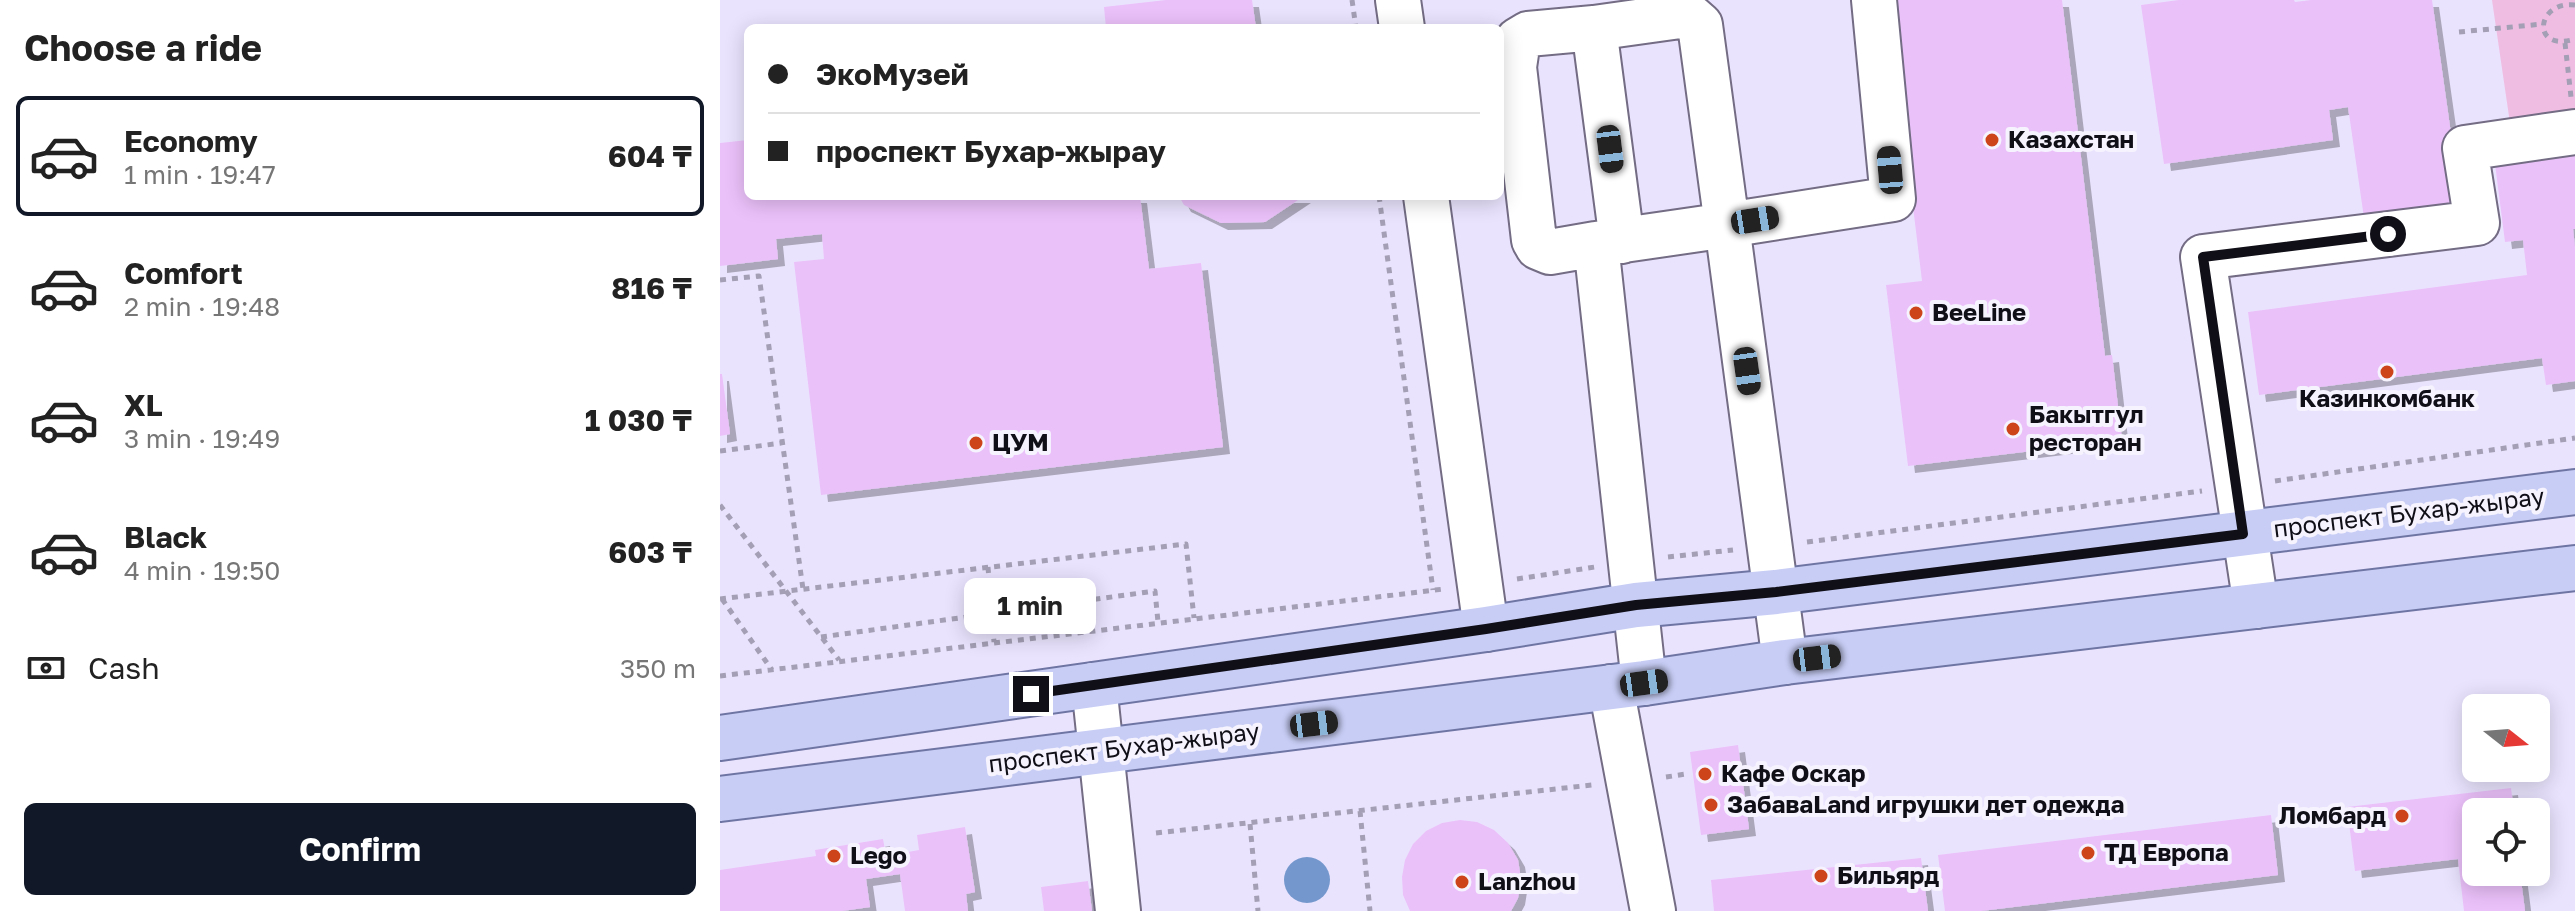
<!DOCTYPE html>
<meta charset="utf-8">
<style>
:root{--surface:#fff;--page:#f2f2f2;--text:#222;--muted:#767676;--line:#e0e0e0;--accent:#111827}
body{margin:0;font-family:"Golos Text",sans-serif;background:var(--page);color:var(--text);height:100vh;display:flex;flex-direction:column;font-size:30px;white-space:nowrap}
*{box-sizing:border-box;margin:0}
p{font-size:26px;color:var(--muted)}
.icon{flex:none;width:44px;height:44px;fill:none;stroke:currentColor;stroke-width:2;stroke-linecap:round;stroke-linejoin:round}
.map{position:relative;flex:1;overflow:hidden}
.drawer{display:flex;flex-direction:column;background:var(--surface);width:720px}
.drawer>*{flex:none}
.hud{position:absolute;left:24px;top:24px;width:760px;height:176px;border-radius:12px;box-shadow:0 4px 20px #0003;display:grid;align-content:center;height:176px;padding:0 24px;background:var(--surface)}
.needle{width:52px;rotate:107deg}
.tools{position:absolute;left:1742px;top:694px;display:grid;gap:16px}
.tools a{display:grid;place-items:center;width:88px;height:88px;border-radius:12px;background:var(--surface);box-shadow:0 4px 20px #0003;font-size:40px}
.end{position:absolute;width:36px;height:36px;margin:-18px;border:10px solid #100e17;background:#fff;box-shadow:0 0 0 4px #fff}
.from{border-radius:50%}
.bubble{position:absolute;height:56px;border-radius:12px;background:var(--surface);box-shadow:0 4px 20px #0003;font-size:26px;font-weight:700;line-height:56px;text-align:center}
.car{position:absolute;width:24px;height:48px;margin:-24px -12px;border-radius:10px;box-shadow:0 0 6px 2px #0007;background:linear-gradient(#222 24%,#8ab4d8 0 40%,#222 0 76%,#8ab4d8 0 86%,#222 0)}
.hud b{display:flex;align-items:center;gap:28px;height:76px;font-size:30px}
.hud b+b{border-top:2px solid var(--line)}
.hud i{width:20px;height:20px;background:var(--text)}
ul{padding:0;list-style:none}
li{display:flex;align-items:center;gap:24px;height:120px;margin:0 16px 12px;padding:0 8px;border:4px solid transparent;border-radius:12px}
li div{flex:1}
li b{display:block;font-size:30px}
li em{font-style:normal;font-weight:700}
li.selected{border-color:var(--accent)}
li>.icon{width:72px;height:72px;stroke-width:1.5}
h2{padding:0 24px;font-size:36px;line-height:96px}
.pay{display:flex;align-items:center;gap:20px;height:88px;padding:0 24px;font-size:30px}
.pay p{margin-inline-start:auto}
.cta{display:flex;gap:16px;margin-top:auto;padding:16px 24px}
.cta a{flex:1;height:92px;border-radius:12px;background:var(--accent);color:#fff;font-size:32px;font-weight:700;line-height:92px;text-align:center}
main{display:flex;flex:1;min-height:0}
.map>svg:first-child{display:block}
.green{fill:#f0bde2}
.water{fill:#7498cd}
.building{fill:#ebc1fa;filter:url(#shadow)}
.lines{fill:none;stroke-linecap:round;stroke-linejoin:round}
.minor-casing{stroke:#736c84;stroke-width:48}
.major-casing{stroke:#6f75a3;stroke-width:48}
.path{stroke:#a49fb4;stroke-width:5;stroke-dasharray:6 6;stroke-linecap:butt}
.minor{stroke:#fff;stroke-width:44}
.major{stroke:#c7cdf5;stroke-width:44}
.route{stroke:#100e17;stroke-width:10}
.poi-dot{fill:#cd441b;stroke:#f6f3fe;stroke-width:3}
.labels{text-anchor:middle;stroke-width:8;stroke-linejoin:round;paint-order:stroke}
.poi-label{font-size:24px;font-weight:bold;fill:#100e17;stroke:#f6f3fe;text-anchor:start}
.street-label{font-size:24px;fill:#100e17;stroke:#f6f3fe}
</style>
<main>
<section class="drawer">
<h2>Choose a ride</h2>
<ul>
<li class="selected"><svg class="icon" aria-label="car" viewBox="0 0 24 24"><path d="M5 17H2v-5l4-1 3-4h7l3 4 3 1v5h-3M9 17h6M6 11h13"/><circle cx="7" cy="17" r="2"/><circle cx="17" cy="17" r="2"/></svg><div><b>Economy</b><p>1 min · 19:47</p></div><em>604 ₸</em></li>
<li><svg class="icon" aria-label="car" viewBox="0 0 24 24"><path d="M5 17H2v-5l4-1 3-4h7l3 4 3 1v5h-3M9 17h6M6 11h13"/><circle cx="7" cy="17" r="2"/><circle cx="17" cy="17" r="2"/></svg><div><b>Comfort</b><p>2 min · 19:48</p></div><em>816 ₸</em></li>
<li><svg class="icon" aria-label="car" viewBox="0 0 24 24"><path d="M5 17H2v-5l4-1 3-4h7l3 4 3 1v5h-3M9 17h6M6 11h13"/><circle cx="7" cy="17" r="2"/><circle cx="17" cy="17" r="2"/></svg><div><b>XL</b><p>3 min · 19:49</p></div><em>1 030 ₸</em></li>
<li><svg class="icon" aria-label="car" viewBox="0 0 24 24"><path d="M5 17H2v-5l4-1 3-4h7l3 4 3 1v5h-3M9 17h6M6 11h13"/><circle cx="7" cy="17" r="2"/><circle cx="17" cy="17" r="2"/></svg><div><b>Black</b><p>4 min · 19:50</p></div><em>603 ₸</em></li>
</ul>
<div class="pay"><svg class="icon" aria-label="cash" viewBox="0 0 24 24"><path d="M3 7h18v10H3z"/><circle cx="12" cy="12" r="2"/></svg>Cash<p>350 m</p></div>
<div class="cta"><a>Confirm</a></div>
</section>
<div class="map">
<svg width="1855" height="911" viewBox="0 0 1855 911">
<defs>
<filter id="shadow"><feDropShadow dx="7" dy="7" stdDeviation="0" flood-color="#0004"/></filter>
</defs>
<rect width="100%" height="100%" fill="#eae3fe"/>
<path class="green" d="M1772 0H1855V121L1791 130Z"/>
<path class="water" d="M564 880a23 23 0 1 1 46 0a23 23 0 1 1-46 0Z"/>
<path class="building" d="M446 0H532L536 28H386L384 7Z
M1168 0H1342L1385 356 1392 355 1402 440 1188 466 1166 285 1202 281Z
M1459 0H1574L1575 2 1591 0H1712L1741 204 1644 218 1628 107 1609 110 1613 140 1444 164 1421 5Z
M28 140V196H420L429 269 481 263 503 447 101 495 74 262 104 259 102 234 56 239 58 259 0 266V143Z
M1855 153V229H1853L1855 247V381L1826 385 1822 358 1539 395 1528 312 1807 275 1803 240 1785 242 1775 164Z
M459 196H584L545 222 501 223 464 205Z
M0 374H2L10 434 0 436Z
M1018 745 1029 829 981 835 970 752Z
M1791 788 1794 812H1756V872H1800L1805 911H1744L1738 859 1635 871 1627 807Z
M1551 815 1558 875 1261 911H1225L1218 855Z
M740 820 757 822 774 830 788 843 798 860 801 879 798 898 791 911H690L683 895 682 877 685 860 693 844 706 831 722 823Z
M245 827 255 892 246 894 248 911H185L180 874 146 879 150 907 122 911H0V870L96 856 95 850 163 839 166 856 199 850 197 835Z
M1201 858 1208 911H994L991 880Z
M368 881 372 911H324L321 887Z"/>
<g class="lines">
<defs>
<path id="minor" d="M678 0 682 28
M874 28 902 241
M706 196 766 629
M876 244 830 252 818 247 814 240 794 67 798 40 808 34 874 28 960 16 972 18 980 25 1007 225 876 244 924 683
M1536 606 1483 257 1757 223 1745 148 1855 132
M1065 662 1007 225 1173 199 1154 0
M374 685 398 911
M891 687 933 911"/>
<path id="major" d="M0 738 766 629 916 605 1056 592 1855 492
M0 799 924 683 1065 662 1855 568"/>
</defs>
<use href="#minor" class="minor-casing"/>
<use href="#major" class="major-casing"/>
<path class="path" d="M632 0 636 28
M1855 5C1816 0 1810 53 1855 39
M1739 32 1823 24
M1845 43 1851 97
M659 196 713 590
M0 280 39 276 83 589
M0 451 62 443
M1555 481 1855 438
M0 505 119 660
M1087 542 1482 491
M948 557 1013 550
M268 567 274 642
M797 579 875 567
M0 599 466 544 474 618
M2 599 52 670
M366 600 368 614
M101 637 435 591 438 622
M0 676 724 589
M946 777 966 774
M640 811 650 911
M530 824 538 911
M436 833 872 785"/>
<use href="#minor" class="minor"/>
<use href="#major" class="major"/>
</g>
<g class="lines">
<path class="route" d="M311 694 766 629 916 605 1056 592 1523 534 1483 257 1668 234"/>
</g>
<g class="poi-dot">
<circle cx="1272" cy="140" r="8"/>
<circle cx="1196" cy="313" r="8"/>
<circle cx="1667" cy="372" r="8"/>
<circle cx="1293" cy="429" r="8"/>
<circle cx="256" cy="443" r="8"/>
<circle cx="985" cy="774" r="8"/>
<circle cx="991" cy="805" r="8"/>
<circle cx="1682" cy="816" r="8"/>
<circle cx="1368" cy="853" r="8"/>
<circle cx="114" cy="856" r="8"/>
<circle cx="1101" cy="876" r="8"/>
<circle cx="742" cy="882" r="8"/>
</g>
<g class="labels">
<g class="poi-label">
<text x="1288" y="148">Казахстан</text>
<text x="1212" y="321">BeeLine</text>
<text x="1667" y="407" text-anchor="middle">Казинкомбанк</text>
<text x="1309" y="423">Бакытгул<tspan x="1309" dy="28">ресторан</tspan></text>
<text x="272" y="451">ЦУМ</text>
<text x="1001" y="782">Кафе Оскар</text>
<text x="1007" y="813">ЗабаваLand игрушки дет одежда</text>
<text x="1666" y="824" text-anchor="end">Ломбард</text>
<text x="1384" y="861">ТД Европа</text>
<text x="130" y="864">Lego</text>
<text x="1117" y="884">Бильярд</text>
<text x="758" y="890">Lanzhou</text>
</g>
<g class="street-label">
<text transform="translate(1689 513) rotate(-7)" y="8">проспект Бухар-жырау</text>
<text transform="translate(404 748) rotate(-7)" y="8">проспект Бухар-жырау</text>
</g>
</g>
</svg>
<div class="tools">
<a><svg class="needle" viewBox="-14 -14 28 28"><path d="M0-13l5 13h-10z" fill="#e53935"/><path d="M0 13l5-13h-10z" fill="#767676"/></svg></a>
<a><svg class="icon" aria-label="locate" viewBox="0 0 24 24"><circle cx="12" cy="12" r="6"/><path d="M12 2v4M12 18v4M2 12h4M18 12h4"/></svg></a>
</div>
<i class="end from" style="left:1668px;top:234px"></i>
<i class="end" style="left:311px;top:694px"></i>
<div class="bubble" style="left:244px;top:578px;width:132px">1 min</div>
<i class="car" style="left:890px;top:149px;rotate:173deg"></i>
<i class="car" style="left:1170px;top:170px;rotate:355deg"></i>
<i class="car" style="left:1035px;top:220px;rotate:81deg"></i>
<i class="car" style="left:1027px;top:371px;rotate:172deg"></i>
<i class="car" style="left:1097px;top:658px;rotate:83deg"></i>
<i class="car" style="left:924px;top:683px;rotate:82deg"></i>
<i class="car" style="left:594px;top:724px;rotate:83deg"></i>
<div class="hud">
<b><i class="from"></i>ЭкоМузей</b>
<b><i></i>проспект Бухар-жырау</b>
</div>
</div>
</main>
